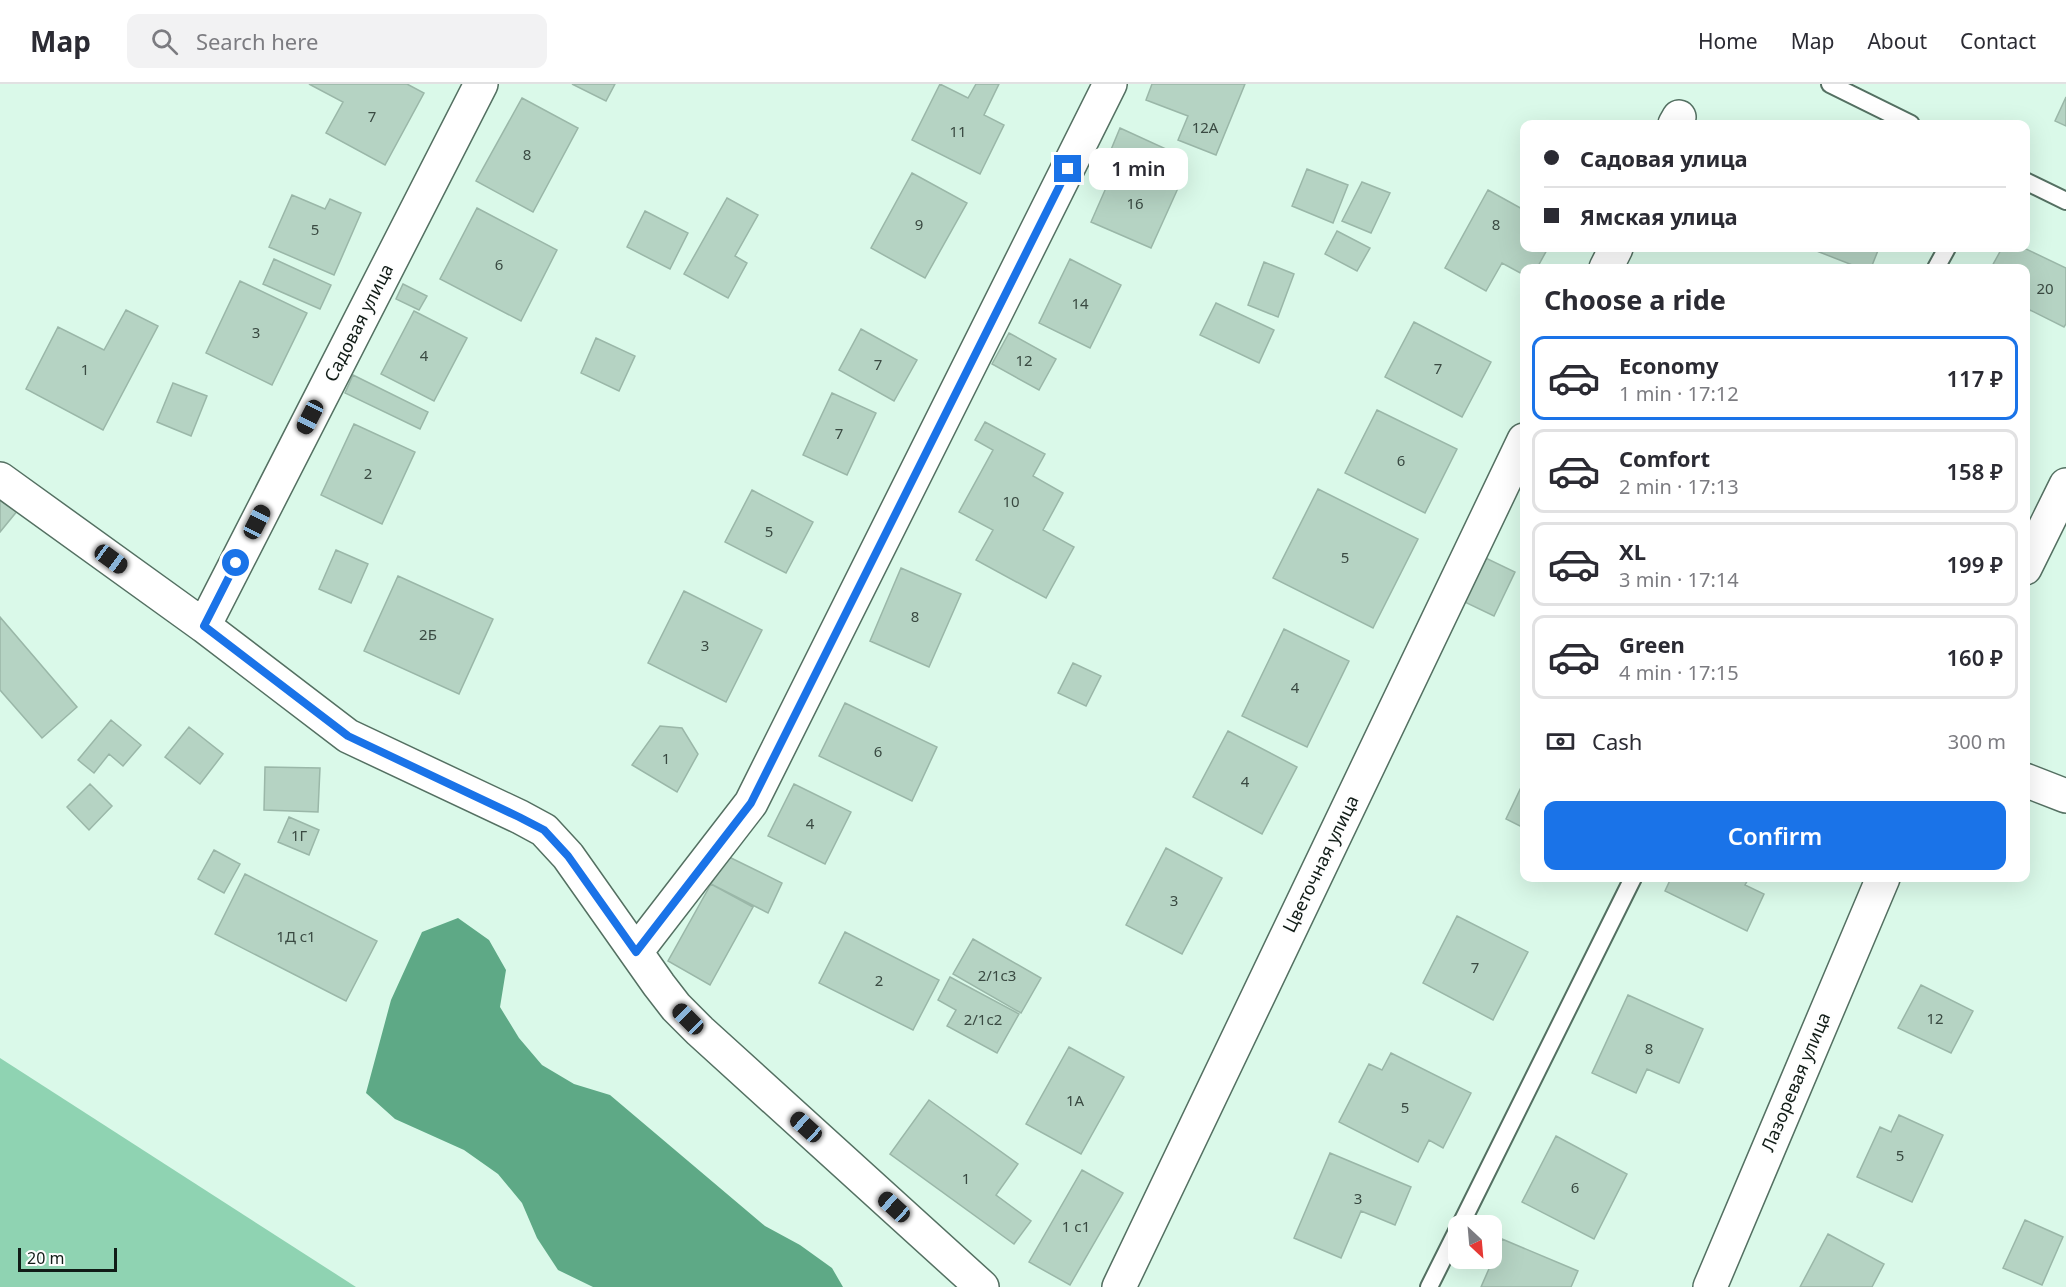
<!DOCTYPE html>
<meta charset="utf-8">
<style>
:root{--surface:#fff;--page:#f2f2f3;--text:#2b2b33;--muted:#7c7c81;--line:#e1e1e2;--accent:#1a73e8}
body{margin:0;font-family:"Noto Sans",sans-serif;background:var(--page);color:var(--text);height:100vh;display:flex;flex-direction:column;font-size:22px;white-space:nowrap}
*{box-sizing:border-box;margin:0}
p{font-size:20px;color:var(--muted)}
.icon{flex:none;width:33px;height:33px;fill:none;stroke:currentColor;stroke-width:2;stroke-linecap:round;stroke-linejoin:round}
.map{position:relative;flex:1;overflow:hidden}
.drawer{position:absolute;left:1520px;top:180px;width:510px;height:618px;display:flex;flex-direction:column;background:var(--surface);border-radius:12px;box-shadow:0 6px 24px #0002}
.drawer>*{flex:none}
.hud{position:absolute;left:1520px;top:36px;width:510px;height:132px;border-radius:12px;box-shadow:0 6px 24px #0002;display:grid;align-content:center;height:132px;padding:0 24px;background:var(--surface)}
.needle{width:39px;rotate:154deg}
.fabs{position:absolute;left:1448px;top:1131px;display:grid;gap:12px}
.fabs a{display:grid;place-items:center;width:54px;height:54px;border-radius:12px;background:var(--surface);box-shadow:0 6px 24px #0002;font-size:30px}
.scale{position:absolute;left:18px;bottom:15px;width:99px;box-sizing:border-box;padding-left:6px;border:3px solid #111c17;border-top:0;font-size:16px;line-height:21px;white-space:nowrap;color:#111c17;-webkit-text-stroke:4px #fefefe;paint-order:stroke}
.end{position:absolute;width:27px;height:27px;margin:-14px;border:8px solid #1a73e8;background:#fff;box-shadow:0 0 0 3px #fff}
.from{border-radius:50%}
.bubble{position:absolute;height:42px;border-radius:12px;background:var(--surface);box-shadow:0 6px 24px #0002;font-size:20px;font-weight:600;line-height:42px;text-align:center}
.car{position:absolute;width:18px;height:36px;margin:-18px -9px;border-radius:8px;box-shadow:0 0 4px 2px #0007;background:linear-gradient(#222 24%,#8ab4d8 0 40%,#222 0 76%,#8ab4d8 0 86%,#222 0)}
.hud b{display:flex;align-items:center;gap:21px;height:57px;font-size:22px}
.hud b+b{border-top:2px solid var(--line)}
.hud i{width:15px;height:15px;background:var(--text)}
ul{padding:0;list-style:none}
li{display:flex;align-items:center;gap:18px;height:84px;margin:0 12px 9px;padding:0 12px;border:3px solid var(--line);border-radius:12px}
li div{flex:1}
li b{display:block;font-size:22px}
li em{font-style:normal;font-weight:600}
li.on{border-color:var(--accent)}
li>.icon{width:54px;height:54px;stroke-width:1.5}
h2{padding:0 24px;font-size:27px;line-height:72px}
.pay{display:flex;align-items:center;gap:15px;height:66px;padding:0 24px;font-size:22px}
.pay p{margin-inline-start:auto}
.primary-button{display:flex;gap:12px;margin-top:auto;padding:12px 24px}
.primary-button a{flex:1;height:69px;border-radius:12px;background:var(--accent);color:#fff;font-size:24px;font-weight:600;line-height:69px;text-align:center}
header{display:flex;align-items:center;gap:36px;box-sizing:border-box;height:84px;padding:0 30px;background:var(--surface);border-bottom:2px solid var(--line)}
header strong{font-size:28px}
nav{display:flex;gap:33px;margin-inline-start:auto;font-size:21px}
.search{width:420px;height:54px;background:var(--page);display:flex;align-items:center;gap:15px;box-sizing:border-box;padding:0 21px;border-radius:12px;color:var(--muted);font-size:22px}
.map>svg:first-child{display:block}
.green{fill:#8fd3b2}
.water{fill:#5ea986}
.building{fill:#b5d3c3;stroke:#9ab7a8;stroke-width:1.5}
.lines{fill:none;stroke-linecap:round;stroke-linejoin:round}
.lane-casing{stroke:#547062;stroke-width:20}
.street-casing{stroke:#547062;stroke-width:36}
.lane{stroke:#fff;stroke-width:16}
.street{stroke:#fff;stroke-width:33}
.route{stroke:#1a73e8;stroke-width:8}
.labels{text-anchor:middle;stroke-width:4.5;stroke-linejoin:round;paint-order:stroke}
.number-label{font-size:15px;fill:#3a4a42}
.street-label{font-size:18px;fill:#111c17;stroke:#fefefe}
</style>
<header>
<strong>Map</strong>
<div class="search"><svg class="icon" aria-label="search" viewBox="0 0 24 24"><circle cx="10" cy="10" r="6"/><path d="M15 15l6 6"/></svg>Search here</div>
<nav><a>Home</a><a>Map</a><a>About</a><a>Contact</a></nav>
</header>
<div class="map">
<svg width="2066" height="1203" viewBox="0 0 2066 1203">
<rect width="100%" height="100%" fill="#daf9e9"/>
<path class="green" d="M0 974 356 1203H0Z"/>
<path class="water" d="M458 834 489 856 506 886 500 923 519 954 542 981 574 1000 610 1011 765 1142 800 1161 832 1184 843 1203H593L558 1186 537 1154 522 1119 498 1090 464 1066 395 1035 366 1009 391 916 422 848Z"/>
<path class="building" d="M309 0H407L424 9 385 81 326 49 343 18Z
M572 0H615L606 17Z
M940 0 968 14 976 0H999L984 31 1004 41 980 90 912 56Z
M1152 0H1245L1216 71 1178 56 1188 32 1146 16Z
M2066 13V42L2055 37Z
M522 14 578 44 533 128 476 97Z
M1120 44 1177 70 1165 96 1179 102 1151 164 1091 138 1120 72 1110 68Z
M1307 85 1348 101 1333 139 1292 122Z
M912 89 967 119 925 194 871 164Z
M1362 98 1390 109 1371 149 1342 137Z
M1488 106 1524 126V164H1548L1537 184H1524V191L1502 179 1486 207 1445 184Z
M292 111 325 125 330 115 361 129 334 191 269 163Z
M727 114 758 131 735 172 747 179 728 214 684 190Z
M477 124 557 166 521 237 440 195Z
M645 127 688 149 670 185 627 163Z
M1337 147 1370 164 1357 187 1325 170Z
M1809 164H1879L1871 184H1860Z
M2002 164H2024L2066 184V240L2064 243 2030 226 2025 235V184H1991Z
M274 175 331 201 320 225 263 200Z
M1070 175 1121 201 1090 264 1039 239Z
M1264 178 1294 190 1278 233 1248 221Z
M240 197 307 229 272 301 206 269Z
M403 200 427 212 419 226 396 215Z
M1216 219 1274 246 1259 279 1200 251Z
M126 226 158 242 103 346 26 305 58 243 104 266Z
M414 227 467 254 434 317 381 290Z
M1414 238 1491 278 1462 333 1385 293Z
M861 245 917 276 894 317 839 286Z
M1009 249 1056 275 1039 306 992 280Z
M596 254 635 272 619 307 581 289Z
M353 291 428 328 420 345 345 309Z
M173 299 207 312 191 352 157 338Z
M832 309 876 329 847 391 803 371Z
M1377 326 1457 365 1425 429 1345 389Z
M985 338 1045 370 1033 392 1063 409 1043 446 1074 463 1046 514 976 476 993 446 959 428 993 366 975 356Z
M354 340 415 368 382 440 321 411Z
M1318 405 1418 455 1373 544 1273 494Z
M752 406 813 438 786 489 725 458Z
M0 411 18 426 0 448Z
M336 466 368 480 351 519 319 505Z
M1471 467 1515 488 1494 532 1450 511Z
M901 484 961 510 929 583 870 557Z
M398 492 493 535 459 610 364 567Z
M684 507 762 546 726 618 648 579Z
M0 533 77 623 42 654 0 606Z
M1284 545 1349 577 1307 663 1242 632Z
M1073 579 1101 592 1086 622 1058 609Z
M845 619 937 663 912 717 819 672Z
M111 636 141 661 123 682 109 670 94 689 78 676Z
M660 642 682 644 698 670 677 708 632 681Z
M189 643 223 670 200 700 165 673Z
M1228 647 1297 683 1262 750 1193 713Z
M265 683 320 684 318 728 264 726Z
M1524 697V744L1506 735Z
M90 700 112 722 89 746 67 723Z
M794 700 851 728 825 780 768 752Z
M289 733 319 746 309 771 278 758Z
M1166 764 1222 794 1182 870 1126 841Z
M214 766 240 780 224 809 198 795Z
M727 772 782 799 768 829 711 800Z
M245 790 377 857 346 917 215 850Z
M1671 794H1749L1745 801 1764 810 1747 847 1665 807Z
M711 800 753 823 710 901 668 877Z
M1457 832 1528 868 1493 936 1423 899Z
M845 848 939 896 913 946 819 899Z
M973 855 1041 894 1021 929 953 890Z
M950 893 1019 930 997 969 947 942 956 926 938 916Z
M1921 901 1973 927 1951 969 1898 944Z
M1628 911 1703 945 1679 999 1647 985 1636 1009 1592 989Z
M1069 963 1124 993 1081 1070 1026 1040Z
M1391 969 1471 1009 1443 1064 1429 1056 1418 1078 1339 1038 1369 980 1382 986Z
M929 1016 1018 1080 996 1111 1031 1137 1014 1160 890 1070Z
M1899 1031 1943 1051 1912 1118 1857 1093 1880 1043 1891 1048Z
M1556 1052 1627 1090 1594 1155 1522 1118Z
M1330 1069 1411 1103 1395 1141 1361 1127 1341 1174 1294 1154Z
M1082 1086 1123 1109 1070 1201 1029 1178Z
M2025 1136 2063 1153 2042 1201 2003 1184Z
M1828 1150 1884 1180 1872 1203H1800Z
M1502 1155 1578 1187 1571 1203H1481Z"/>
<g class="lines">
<defs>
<path id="lane" d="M1830 0 1911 40
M2025 97 2066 117
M1936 184 1947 164
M1460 1142 1633 794
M1429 1203 1458 1145"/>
<path id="street" d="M1675 40 1679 33
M1606 184 1616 164
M0 395 204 542 348 652 520 733 544 746 568 772 659 901 676 923 700 947 982 1203
M2025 484 2066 401
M204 542 481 0
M2025 696 2066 712
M636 868 751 719 1110 0
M1119 1203 1524 356
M1710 1203 1883 794"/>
</defs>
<use href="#lane" class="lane-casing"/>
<use href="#street" class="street-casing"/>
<use href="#lane" class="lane"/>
<use href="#street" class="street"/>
</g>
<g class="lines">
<path class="route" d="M236 479 204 542 348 652 519 733 544 746 568 772 636 868 751 719 1068 85"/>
</g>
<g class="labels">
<g class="number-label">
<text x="372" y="38">7</text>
<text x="1205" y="49">12А</text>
<text x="958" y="53">11</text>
<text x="527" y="76">8</text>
<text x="1135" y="125">16</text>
<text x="919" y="146">9</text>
<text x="1496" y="146">8</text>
<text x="315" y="151">5</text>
<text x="499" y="186">6</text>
<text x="2045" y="210">20</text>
<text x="1080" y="225">14</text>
<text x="256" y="254">3</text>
<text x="424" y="277">4</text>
<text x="1024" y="282">12</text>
<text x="878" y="286">7</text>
<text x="1438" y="290">7</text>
<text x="85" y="291">1</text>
<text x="839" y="355">7</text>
<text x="1401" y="382">6</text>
<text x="368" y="395">2</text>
<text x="1011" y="423">10</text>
<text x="769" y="453">5</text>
<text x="1345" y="479">5</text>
<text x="915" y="538">8</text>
<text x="428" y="556">2Б</text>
<text x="705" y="567">3</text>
<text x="1295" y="609">4</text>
<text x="878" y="673">6</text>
<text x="666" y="680">1</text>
<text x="1245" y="703">4</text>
<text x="810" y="745">4</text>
<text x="299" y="757">1Г</text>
<text x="1174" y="822">3</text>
<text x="296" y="858">1Д с1</text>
<text x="1475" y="889">7</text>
<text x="997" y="897">2/1с3</text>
<text x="879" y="902">2</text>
<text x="1935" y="940">12</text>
<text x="983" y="941">2/1с2</text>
<text x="1649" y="970">8</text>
<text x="1075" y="1022">1А</text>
<text x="1405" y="1029">5</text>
<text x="1900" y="1077">5</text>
<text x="966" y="1100">1</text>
<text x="1575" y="1109">6</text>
<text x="1358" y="1120">3</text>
<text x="1076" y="1148">1 с1</text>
</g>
<g class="street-label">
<text transform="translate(359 239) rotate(-63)" y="6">Садовая улица</text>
<text transform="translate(1321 780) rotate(-64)" y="6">Цветочная улица</text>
<text transform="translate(1796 998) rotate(-67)" y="6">Лазоревая улица</text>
</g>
</g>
</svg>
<div class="fabs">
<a><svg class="needle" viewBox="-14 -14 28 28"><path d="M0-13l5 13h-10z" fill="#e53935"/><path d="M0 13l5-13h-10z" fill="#7c7c81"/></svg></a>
</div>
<div class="scale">20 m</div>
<i class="end from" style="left:236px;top:479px"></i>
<i class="end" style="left:1068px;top:85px"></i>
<div class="bubble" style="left:1089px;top:64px;width:99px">1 min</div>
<i class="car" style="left:310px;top:333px;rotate:207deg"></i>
<i class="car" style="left:257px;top:438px;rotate:27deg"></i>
<i class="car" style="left:111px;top:475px;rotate:126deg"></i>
<i class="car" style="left:688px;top:935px;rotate:315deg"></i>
<i class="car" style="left:806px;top:1043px;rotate:312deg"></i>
<i class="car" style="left:894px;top:1123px;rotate:312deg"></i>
<div class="hud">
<b><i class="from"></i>Садовая улица</b>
<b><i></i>Ямская улица</b>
</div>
<section class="drawer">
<h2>Choose a ride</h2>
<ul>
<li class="on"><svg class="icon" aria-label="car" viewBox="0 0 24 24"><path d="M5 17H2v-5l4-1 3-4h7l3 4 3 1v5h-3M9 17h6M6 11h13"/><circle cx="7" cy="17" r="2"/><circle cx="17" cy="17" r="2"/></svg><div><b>Economy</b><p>1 min · 17:12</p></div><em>117 ₽</em></li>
<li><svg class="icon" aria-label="car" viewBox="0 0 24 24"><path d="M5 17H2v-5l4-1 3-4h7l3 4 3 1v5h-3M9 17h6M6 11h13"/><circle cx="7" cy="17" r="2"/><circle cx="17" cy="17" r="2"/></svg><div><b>Comfort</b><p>2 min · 17:13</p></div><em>158 ₽</em></li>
<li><svg class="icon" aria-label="car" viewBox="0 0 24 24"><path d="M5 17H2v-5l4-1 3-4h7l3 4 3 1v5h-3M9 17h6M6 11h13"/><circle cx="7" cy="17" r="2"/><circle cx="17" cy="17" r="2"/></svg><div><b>XL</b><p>3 min · 17:14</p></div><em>199 ₽</em></li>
<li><svg class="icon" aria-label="car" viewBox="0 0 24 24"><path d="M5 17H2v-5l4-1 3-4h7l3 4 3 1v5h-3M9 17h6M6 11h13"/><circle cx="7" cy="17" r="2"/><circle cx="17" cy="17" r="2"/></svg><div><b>Green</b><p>4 min · 17:15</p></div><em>160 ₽</em></li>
</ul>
<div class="pay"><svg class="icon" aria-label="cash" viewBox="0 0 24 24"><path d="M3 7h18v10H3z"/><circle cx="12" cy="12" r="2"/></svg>Cash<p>300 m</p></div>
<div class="primary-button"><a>Confirm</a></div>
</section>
</div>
